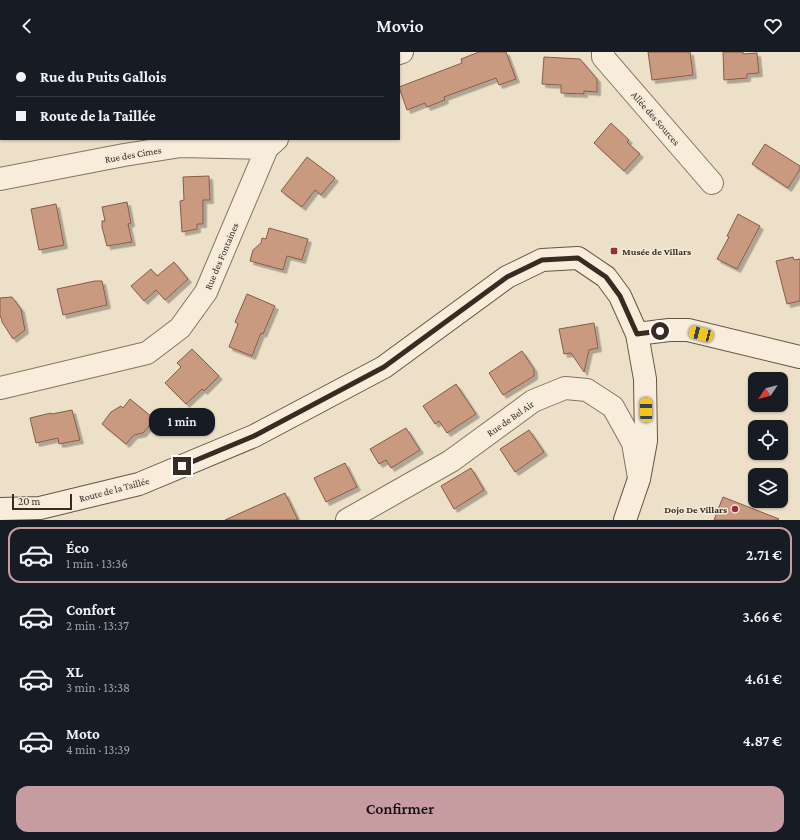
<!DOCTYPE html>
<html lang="fr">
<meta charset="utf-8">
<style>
:root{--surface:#171b24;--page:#242831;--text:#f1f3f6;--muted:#9ea1a6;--line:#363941;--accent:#c79ca0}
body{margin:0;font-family:"Crimson Pro",serif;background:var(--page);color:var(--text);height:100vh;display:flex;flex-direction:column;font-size:15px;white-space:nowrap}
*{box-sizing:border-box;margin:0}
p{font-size:13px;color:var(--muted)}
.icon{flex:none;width:22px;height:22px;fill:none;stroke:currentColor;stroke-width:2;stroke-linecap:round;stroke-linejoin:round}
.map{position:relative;height:468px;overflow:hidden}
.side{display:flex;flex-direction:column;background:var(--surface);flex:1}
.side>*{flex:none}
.hud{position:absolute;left:0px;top:0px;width:400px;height:88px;box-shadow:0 1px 3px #0004;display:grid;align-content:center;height:88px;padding:0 16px;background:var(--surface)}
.needle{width:26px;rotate:235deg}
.tools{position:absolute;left:748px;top:320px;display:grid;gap:8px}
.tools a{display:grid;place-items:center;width:40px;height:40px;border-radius:8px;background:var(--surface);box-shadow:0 1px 3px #0004;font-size:20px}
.scale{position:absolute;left:12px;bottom:10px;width:60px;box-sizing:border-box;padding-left:4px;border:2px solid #392b21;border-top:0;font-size:11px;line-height:14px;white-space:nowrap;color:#392b21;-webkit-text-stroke:3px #f4ead8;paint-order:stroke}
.end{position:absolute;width:18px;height:18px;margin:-9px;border:5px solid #392b21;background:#fff;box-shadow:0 0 0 2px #fff}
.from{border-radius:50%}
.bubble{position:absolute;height:28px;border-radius:12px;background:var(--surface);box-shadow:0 1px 3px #0004;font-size:13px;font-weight:600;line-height:28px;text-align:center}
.car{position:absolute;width:12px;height:24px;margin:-12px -6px;border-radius:5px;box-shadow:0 0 3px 1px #0007;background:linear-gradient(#f5c518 24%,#345 0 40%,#f5c518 0 76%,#345 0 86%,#f5c518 0)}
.hud b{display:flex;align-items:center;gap:14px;height:38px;font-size:15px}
.hud b+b{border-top:1px solid var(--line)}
.hud i{width:10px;height:10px;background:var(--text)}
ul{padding:7px 0 0;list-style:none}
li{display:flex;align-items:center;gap:12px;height:56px;margin:0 8px 6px;padding:0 8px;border:2px solid transparent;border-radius:12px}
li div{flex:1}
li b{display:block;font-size:15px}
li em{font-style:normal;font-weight:600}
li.on{border-color:var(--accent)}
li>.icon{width:36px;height:36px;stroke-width:1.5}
.button{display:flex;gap:8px;margin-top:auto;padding:8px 16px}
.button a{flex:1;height:46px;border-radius:12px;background:var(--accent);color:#111;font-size:16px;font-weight:600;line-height:46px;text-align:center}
header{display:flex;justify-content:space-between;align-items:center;height:52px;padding:0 16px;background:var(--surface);font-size:18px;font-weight:600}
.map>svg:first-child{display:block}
.building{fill:#c99a80;stroke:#865b45;filter:url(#shadow)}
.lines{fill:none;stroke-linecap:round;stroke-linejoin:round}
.street-casing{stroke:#88725e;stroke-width:24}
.secondary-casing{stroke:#6a5341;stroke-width:24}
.street{stroke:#f8eddb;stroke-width:22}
.secondary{stroke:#f8eddb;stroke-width:22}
.route{stroke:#392b21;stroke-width:5}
.poi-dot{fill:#943138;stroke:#f4ead8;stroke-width:1.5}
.labels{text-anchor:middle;stroke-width:3;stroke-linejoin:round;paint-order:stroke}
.street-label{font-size:10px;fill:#392b21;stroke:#f4ead8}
.poi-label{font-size:10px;font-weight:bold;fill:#392b21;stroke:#f4ead8;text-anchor:start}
</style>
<header><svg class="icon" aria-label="back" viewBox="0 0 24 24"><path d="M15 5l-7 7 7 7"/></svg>Movio<svg class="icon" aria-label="heart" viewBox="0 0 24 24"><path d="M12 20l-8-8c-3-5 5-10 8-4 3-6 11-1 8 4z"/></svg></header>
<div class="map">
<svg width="800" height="468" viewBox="0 0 800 468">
<defs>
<filter id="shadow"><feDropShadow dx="3.5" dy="3.5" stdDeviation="0" flood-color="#0004"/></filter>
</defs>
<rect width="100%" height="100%" fill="#ede0c8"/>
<path class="building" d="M479 0H506L516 27 499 33 496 26 444 45 445 48 427 55 425 51 407 58 399 35 462 11 461 7Z
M648 0H690L693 23 652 28Z
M723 0H743V2L757 1 759 21 747 22V26L724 28Z
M544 5 580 7 597 27V40L584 39V42L561 41V33L542 32Z
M611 71 629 88 627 90 640 102 624 119 594 91Z
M765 92 800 114V117L788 136 752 112Z
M307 105 335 126 321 143 315 138 302 155 281 139Z
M209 124 210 148H203V172H197V177L182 180 180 149 184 148 183 125Z
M127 150 131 171 128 172 132 190 107 194 102 175V169H105L102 155Z
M56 152 64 193 39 198 31 157Z
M738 162 760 174 737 217 717 207 729 185 727 184Z
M269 176 308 187 302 208 287 204 283 218 250 209 253 198 261 191 262 186 266 187Z
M793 205 794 208 800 207V249L787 252 776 209Z
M174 210 188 227 165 248 156 238 144 249 131 234 151 217 157 224Z
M95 229H102L107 253 63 263 57 237Z
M247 242 275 254 263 282 261 281 252 304 229 295 238 272 235 270Z
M12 245 21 257 25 278 13 287 2 270 1 265H0V246Z
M594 271 598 296 589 298 584 320 571 301 564 302 559 277Z
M192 297 219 324 204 339 202 337 186 352 165 331 181 315 177 311Z
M522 299 534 317V324L503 343 489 321Z
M456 332 476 362 447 381 439 369 435 372 423 354Z
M130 347 152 365 149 374 143 381 134 383 126 392 102 372 111 360 121 354 123 356Z
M72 358 80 388 59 392 58 386 36 391 30 366 51 361 52 362Z
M406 376 420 398 391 416 386 408 379 412 370 397Z
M529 378 544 400 515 420 500 397Z
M345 411 357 435 326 450 314 426Z
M471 416 484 438 454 457 441 434Z
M285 441 298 468H225Z
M723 445 779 467 778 468H714Z"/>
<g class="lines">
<defs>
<path id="street" d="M603 0V5L712 131
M399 1 402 0
M0 127 124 103 181 94 267 96
M0 336 147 301 180 276 206 240 267 96 277 87
M347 468 451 409 533 349 565 336 587 338 613 355 633 391 639 426"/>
<path id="secondary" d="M637 282 669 278H688L800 305
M0 457 40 456 139 432 254 384 384 315 507 225 542 208 578 206 606 225 620 244 637 282 645 327 646 389 639 427 625 468"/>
</defs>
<use href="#street" class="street-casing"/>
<use href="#secondary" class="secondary-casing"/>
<use href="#street" class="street"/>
<use href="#secondary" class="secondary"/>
</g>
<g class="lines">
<path class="route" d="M182 414 254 384 384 315 507 225 542 208 578 206 606 225 620 244 637 282 660 279"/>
</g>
<g class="poi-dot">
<rect x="610" y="195" width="8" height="8" rx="2"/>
<circle cx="735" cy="457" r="4"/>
</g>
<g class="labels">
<g class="street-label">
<text transform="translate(656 66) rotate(49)" y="4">Allée des Sources</text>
<text transform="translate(133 102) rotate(-10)" y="4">Rue des Cimes</text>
<text transform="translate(221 204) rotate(-67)" y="4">Rue des Fontaines</text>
<text transform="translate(510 366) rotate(-35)" y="4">Rue de Bel Air</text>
<text transform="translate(114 437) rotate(-15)" y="4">Route de la Taillée</text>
</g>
<g class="poi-label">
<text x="622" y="203">Musée de Villars</text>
<text x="727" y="461" text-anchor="end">Dojo De Villars</text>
</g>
</g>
</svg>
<div class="tools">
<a><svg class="needle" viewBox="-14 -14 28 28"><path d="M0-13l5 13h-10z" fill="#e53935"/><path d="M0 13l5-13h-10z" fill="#9ea1a6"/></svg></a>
<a><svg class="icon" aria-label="locate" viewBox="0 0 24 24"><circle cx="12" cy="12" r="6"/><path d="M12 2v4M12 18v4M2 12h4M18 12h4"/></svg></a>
<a><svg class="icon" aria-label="layers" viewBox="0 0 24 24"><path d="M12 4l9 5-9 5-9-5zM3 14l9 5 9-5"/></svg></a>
</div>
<div class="scale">20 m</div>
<i class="end from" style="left:660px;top:279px"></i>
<i class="end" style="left:182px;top:414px"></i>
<div class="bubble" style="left:149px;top:356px;width:66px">1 min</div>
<i class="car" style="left:701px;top:282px;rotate:284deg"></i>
<i class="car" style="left:646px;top:358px;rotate:359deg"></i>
<div class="hud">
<b><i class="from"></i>Rue du Puits Gallois</b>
<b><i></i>Route de la Taillée</b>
</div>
</div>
<section class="side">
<ul>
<li class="on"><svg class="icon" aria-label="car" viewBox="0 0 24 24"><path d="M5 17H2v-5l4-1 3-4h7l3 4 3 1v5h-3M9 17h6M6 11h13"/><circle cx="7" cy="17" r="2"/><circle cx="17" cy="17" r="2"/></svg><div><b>Éco</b><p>1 min · 13:36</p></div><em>2.71 €</em></li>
<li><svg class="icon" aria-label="car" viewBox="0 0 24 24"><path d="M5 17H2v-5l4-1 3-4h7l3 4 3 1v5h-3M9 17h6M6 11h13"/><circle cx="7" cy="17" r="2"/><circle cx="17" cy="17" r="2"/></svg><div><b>Confort</b><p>2 min · 13:37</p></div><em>3.66 €</em></li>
<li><svg class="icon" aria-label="car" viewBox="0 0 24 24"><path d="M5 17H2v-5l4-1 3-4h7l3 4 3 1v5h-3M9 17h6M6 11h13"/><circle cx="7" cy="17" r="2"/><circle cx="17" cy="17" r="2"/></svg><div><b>XL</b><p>3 min · 13:38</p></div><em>4.61 €</em></li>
<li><svg class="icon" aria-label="car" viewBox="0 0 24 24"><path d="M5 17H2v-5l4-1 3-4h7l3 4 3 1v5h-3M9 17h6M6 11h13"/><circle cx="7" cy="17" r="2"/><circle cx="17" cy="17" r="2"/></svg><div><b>Moto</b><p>4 min · 13:39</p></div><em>4.87 €</em></li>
</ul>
<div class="button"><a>Confirmer</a></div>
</section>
